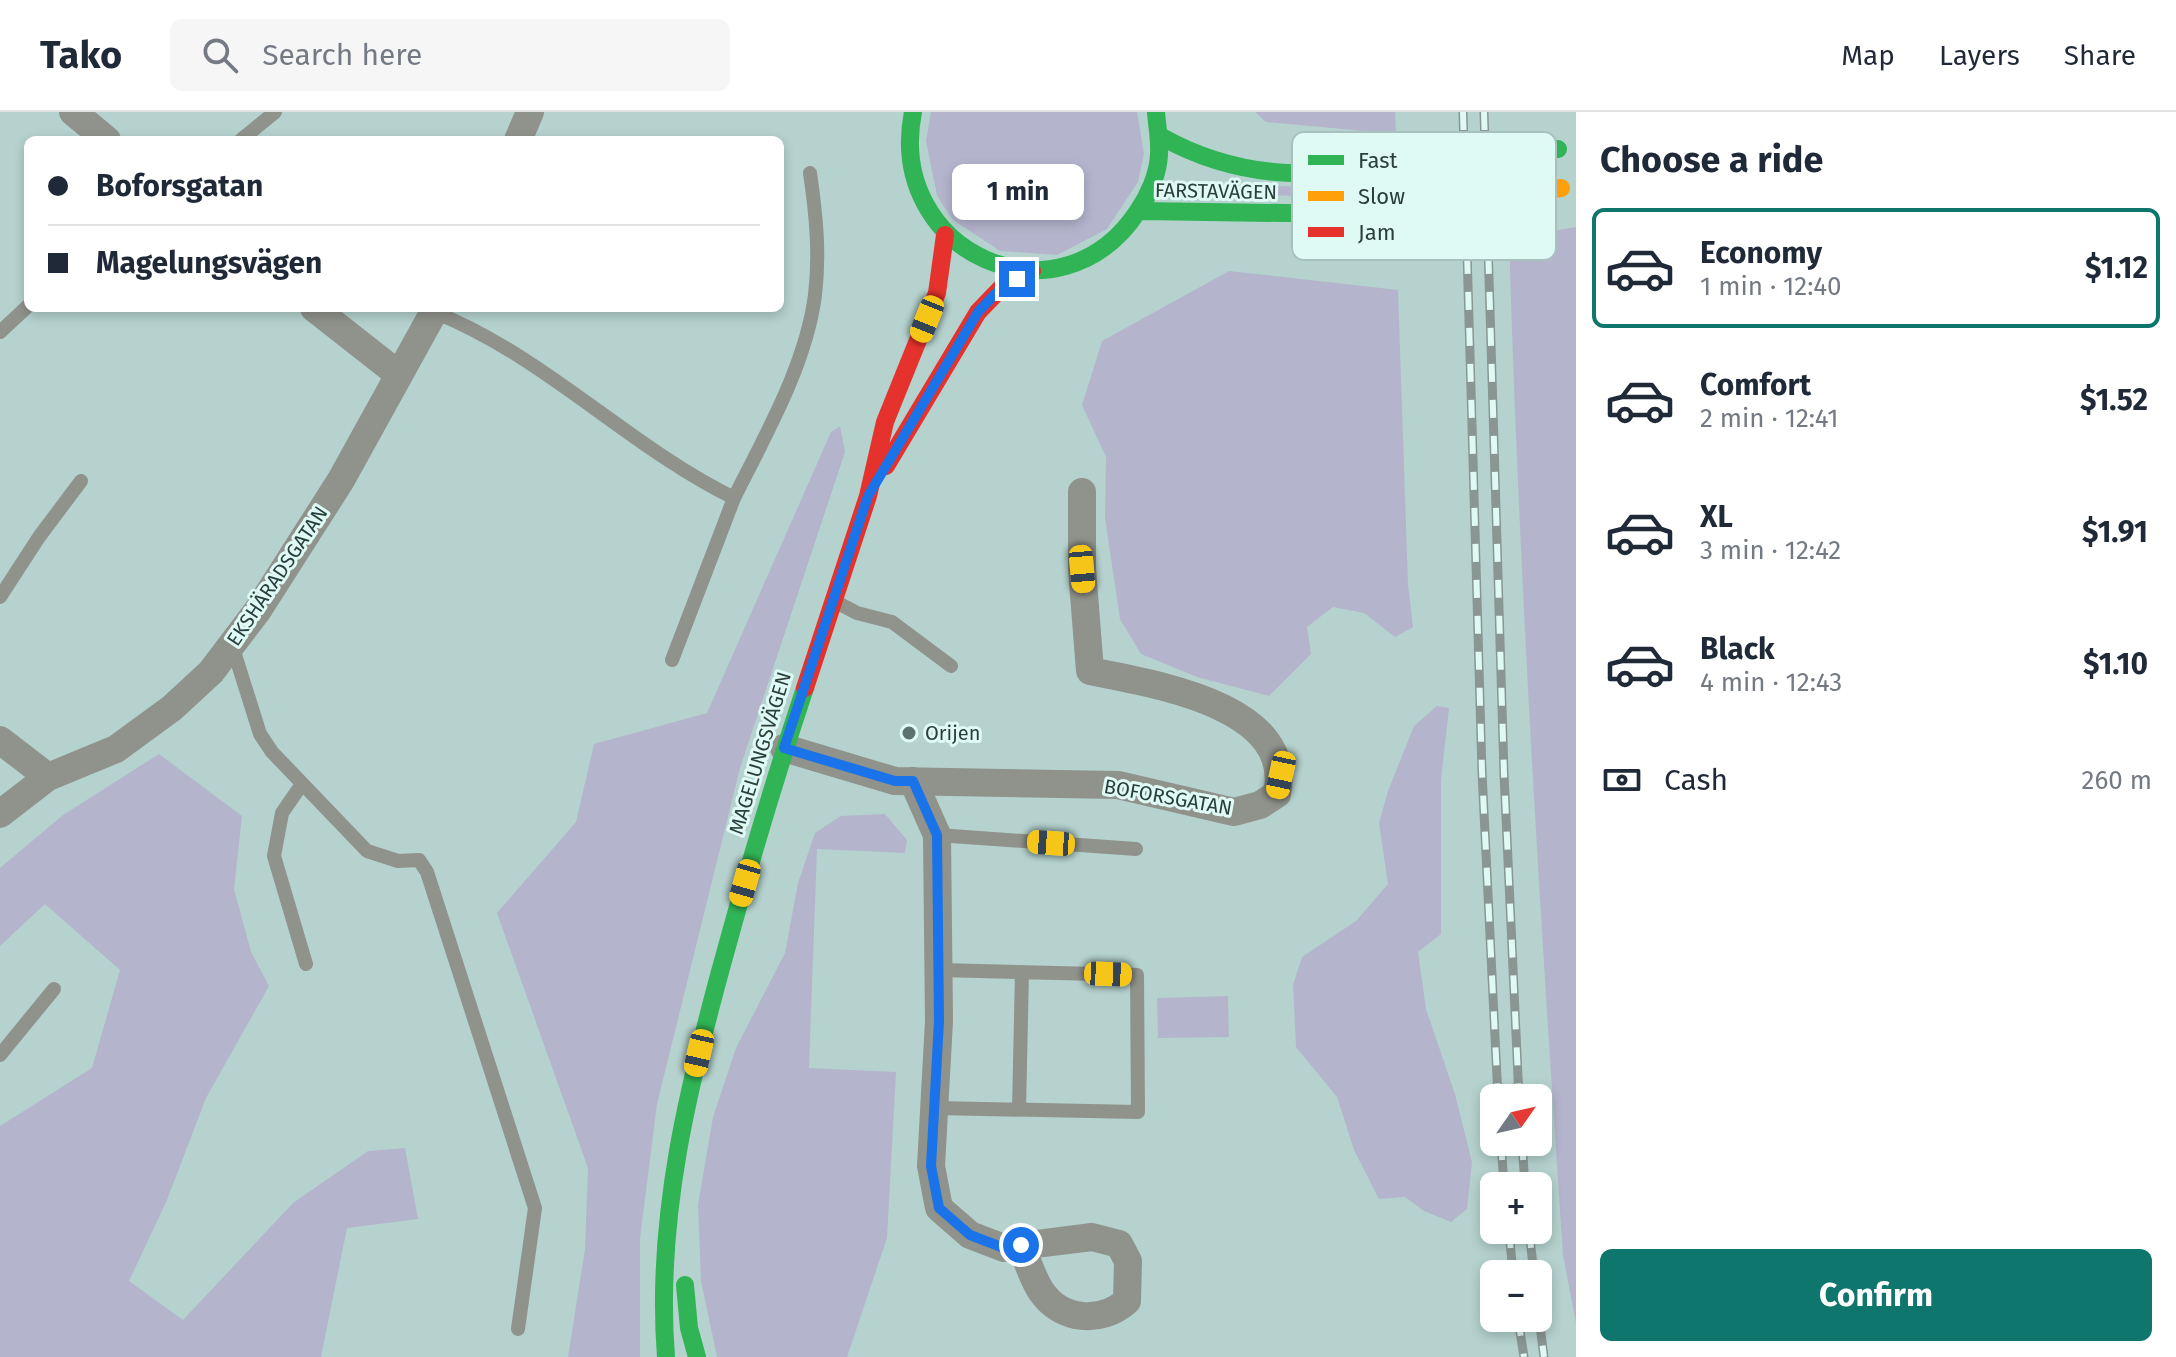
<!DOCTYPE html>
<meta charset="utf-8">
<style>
:root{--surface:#fff;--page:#f6f6f7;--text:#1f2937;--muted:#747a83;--line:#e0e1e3;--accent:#0f766e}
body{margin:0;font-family:"Fira Sans",sans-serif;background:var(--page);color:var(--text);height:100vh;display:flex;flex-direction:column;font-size:30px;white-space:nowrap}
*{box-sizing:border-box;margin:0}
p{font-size:26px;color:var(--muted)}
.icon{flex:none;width:44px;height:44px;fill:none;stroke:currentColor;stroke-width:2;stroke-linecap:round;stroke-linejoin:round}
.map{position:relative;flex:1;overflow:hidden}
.details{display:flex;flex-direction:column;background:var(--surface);width:600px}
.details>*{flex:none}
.top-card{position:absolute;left:24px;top:24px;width:760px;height:176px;border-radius:12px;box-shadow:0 4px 12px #0003;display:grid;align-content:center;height:176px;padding:0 24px;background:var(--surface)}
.needle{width:52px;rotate:56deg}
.buttons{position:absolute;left:1480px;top:972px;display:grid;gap:16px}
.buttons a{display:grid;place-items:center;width:72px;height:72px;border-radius:12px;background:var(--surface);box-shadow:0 4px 12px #0003;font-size:40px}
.end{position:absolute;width:36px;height:36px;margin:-18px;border:10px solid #1a73e8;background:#fff;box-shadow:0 0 0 4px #fff}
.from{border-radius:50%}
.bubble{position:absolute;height:56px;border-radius:12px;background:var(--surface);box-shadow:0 4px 12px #0003;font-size:26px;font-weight:700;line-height:56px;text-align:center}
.car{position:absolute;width:24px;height:48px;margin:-24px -12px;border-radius:10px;box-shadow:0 0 6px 2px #0007;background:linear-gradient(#f5c518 24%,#345 0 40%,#f5c518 0 76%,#345 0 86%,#f5c518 0)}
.top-card b{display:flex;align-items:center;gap:28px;height:76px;font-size:30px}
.top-card b+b{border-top:2px solid var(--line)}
.top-card i{width:20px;height:20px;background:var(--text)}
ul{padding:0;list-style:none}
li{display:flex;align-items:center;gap:24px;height:120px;margin:0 16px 12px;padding:0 8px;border:4px solid transparent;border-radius:12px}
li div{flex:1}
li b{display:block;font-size:30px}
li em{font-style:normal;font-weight:700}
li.current{border-color:var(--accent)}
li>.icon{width:72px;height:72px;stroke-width:1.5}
h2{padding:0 24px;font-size:36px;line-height:96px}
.pay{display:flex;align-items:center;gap:20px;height:88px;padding:0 24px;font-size:30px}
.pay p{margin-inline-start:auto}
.primary-button{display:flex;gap:16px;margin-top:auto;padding:16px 24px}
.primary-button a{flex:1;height:92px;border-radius:12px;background:var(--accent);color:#fff;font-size:32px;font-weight:700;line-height:92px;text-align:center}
header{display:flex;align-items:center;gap:48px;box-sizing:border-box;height:112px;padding:0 40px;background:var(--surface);border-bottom:2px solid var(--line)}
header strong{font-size:38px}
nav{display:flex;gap:44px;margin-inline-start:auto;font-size:28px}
.search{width:560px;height:72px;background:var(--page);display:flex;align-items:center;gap:20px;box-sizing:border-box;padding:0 28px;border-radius:12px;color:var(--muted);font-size:30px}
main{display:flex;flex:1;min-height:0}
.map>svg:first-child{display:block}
.green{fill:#b4b5cd}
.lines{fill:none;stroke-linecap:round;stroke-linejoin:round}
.lane{stroke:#90928c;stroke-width:14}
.street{stroke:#90928c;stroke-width:28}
.fast{stroke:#30b455;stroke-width:18}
.jam{stroke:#e5322d;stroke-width:18}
.rail-casing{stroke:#8a9692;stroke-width:9}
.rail{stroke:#dff9f5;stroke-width:6;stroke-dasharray:18;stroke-linecap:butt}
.fast-bridge{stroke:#30b455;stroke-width:18}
.slow-bridge{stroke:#ff9f0a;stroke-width:18}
.route{stroke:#1a73e8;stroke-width:10}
.poi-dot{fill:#5b726f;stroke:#dff9f5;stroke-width:3}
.labels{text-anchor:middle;stroke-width:6;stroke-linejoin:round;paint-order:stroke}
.street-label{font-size:20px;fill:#2a3f3c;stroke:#dff9f5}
.poi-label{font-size:20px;fill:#2a3f3c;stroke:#dff9f5;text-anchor:start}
.key{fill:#dff9f5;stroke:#a9c1be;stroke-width:2}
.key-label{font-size:22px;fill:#2a3f3c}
</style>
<header>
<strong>Tako</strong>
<div class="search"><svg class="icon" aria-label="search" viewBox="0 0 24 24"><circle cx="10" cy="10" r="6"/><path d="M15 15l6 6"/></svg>Search here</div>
<nav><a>Map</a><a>Layers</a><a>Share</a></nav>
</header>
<main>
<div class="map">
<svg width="1576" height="1245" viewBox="0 0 1576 1245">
<rect width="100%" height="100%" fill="#b5d2ce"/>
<path class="green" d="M931 0H1137L1144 42 1138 70 1107 117 1057 143 1000 139 953 108 937 84 926 29Z
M1255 0H1395L1396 22 1266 10Z
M1413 70 1412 83 1381 86 1214 82 1213 71 1326 76Z
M1576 115V1211L1563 1143C1540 804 1519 465 1509 126Z
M1229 159 1398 178 1408 472 1413 515 1395 525 1364 501 1333 495 1307 515 1311 542 1269 584 1197 565 1141 542 1120 507 1105 406 1106 345 1082 293 1102 229Z
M840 314 845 340 740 656 657 992 640 1126V1245H568L585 1137 588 1056 497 801 576 710 594 632 707 601 831 320Z
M1437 594 1449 596 1441 668V822L1418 840 1426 897 1455 982 1472 1050 1467 1097 1451 1110 1424 1099 1405 1085 1379 1087 1354 1038 1337 985 1296 935 1293 873 1302 845 1356 809 1388 772 1379 711 1388 679 1414 614Z
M159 642 242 704 234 777 251 840 269 874 206 986 167 1088 129 1169 183 1208 293 1091 368 1039 405 1036 418 1107 347 1116 321 1245H0V1014L92 956 120 858 45 792 0 834V756L63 703Z
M885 702 907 728 905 741 817 737 809 956 896 960 887 1126 847 1245H717L701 1169 698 1093 713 1005 736 936 785 841 798 771 815 721 841 704Z
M1228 884 1229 925 1158 926 1157 886Z"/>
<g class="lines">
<path class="lane" d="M241 28 275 0
M434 200C545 244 628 334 734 386L672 548
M0 220 28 194
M734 386C765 324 806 253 815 183 820 142 816 102 810 61
M0 485 39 425 81 369
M834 489 857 501 892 510 951 554
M232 533 260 622 272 640 367 739 398 749 419 748 427 760 535 1096 518 1217
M302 672 282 701 274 744 306 852
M937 723 1136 737
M0 943 54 877
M935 996 1138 1000 1137 863 939 858
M1019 998 1022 860"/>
<path class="street" d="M73 0 107 28
M518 28 530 0
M314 196 398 262
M0 628 48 665
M784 636 895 669 1118 673 1234 700 1260 693 1277 682C1296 593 1153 572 1090 559L1082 457V380
M913 669 937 723 939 909 931 1054 939 1096 970 1123 1004 1136 1092 1125 1119 1132 1128 1149 1127 1189C1101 1212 1061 1209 1041 1179 1032 1165 1027 1148 1021 1133
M0 702 48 665 116 637 172 596 211 560 258 498 341 368 436 196"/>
<path class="fast" d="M913 0C885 141 1059 219 1138 99 1149 83 1158 62 1159 43 1160 29 1157 14 1156 0
M1162 25C1239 68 1305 64 1391 58
M1142 99 1348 102 1403 99
M685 1173 689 1216 697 1245
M666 1245C655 1106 689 971 726 838 750 750 776 663 805 576"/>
<path class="jam" d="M886 354 978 200 1002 175 1032 159
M805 576 868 384 885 310 937 181 945 123"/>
<defs>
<path id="rail" d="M1463 0 1482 660 1498 986
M1484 0 1504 662 1519 986
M1501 1030 1504 1074
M1522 1030 1525 1074
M1509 1118 1513 1162
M1529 1118 1534 1162
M1538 1198 1544 1245
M1518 1206 1524 1245"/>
</defs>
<use href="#rail" class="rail-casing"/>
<use href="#rail" class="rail"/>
<path class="fast-bridge" d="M1391 58 1558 37"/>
<path class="slow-bridge" d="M1403 99 1561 76"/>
</g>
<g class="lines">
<path class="route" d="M1017 167 1002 175 978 200 868 384 784 636 895 669H913L937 723 939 909 931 1054 939 1096 970 1123 1004 1136 1021 1133"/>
</g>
<circle class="poi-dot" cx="909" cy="621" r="8"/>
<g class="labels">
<g class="street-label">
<text transform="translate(1216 79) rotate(1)" y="7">FARSTAVÄGEN</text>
<text transform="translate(277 464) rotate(-56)" y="7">EKSHÄRADSGATAN</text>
<text transform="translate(760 641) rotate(-73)" y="7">MAGELUNGSVÄGEN</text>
<text transform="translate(1168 685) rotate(10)" y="7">BOFORSGATAN</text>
</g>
<g class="poi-label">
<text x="925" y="628">Orijen</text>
</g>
</g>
<rect x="1292" y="20" width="264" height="128" rx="12" class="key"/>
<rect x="1308" y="43" width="36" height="10" fill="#30b455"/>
<rect x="1308" y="79" width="36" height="10" fill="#ff9f0a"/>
<rect x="1308" y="115" width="36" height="10" fill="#e5322d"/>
<g class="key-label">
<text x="1358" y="56">Fast</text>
<text x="1358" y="92">Slow</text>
<text x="1358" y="128">Jam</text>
</g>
</svg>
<div class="buttons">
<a><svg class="needle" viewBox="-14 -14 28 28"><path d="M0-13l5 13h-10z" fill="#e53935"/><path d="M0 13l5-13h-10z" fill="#747a83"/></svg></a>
<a>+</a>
<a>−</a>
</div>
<i class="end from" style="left:1021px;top:1133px"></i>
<i class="end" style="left:1017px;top:167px"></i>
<div class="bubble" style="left:952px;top:52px;width:132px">1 min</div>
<i class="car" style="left:927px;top:207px;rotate:202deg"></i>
<i class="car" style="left:1082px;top:457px;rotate:175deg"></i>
<i class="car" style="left:1281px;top:663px;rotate:192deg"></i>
<i class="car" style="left:1051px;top:731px;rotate:274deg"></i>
<i class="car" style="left:745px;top:771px;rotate:196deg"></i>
<i class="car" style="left:1108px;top:862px;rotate:92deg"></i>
<i class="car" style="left:699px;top:941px;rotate:193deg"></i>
<div class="top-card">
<b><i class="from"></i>Boforsgatan</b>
<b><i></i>Magelungsvägen</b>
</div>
</div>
<section class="details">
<h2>Choose a ride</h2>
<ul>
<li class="current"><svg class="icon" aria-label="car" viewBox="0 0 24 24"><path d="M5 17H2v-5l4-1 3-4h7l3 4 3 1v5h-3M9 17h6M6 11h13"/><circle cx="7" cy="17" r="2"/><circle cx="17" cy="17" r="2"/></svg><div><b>Economy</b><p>1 min · 12:40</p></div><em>$1.12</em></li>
<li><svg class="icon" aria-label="car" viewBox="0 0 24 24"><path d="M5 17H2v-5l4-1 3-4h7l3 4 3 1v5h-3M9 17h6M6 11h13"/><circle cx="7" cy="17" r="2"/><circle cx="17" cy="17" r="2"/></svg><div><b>Comfort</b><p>2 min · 12:41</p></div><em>$1.52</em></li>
<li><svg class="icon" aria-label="car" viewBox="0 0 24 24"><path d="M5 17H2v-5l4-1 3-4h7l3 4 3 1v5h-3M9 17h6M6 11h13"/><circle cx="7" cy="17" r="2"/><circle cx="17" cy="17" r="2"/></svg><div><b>XL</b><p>3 min · 12:42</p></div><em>$1.91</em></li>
<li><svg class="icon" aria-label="car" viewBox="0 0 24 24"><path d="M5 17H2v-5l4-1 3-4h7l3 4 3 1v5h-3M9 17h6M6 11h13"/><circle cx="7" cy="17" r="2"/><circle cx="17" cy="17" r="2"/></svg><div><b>Black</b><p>4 min · 12:43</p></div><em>$1.10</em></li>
</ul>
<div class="pay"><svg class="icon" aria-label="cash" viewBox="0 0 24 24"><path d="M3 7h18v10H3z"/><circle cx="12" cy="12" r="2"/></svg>Cash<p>260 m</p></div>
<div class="primary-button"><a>Confirm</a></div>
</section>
</main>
